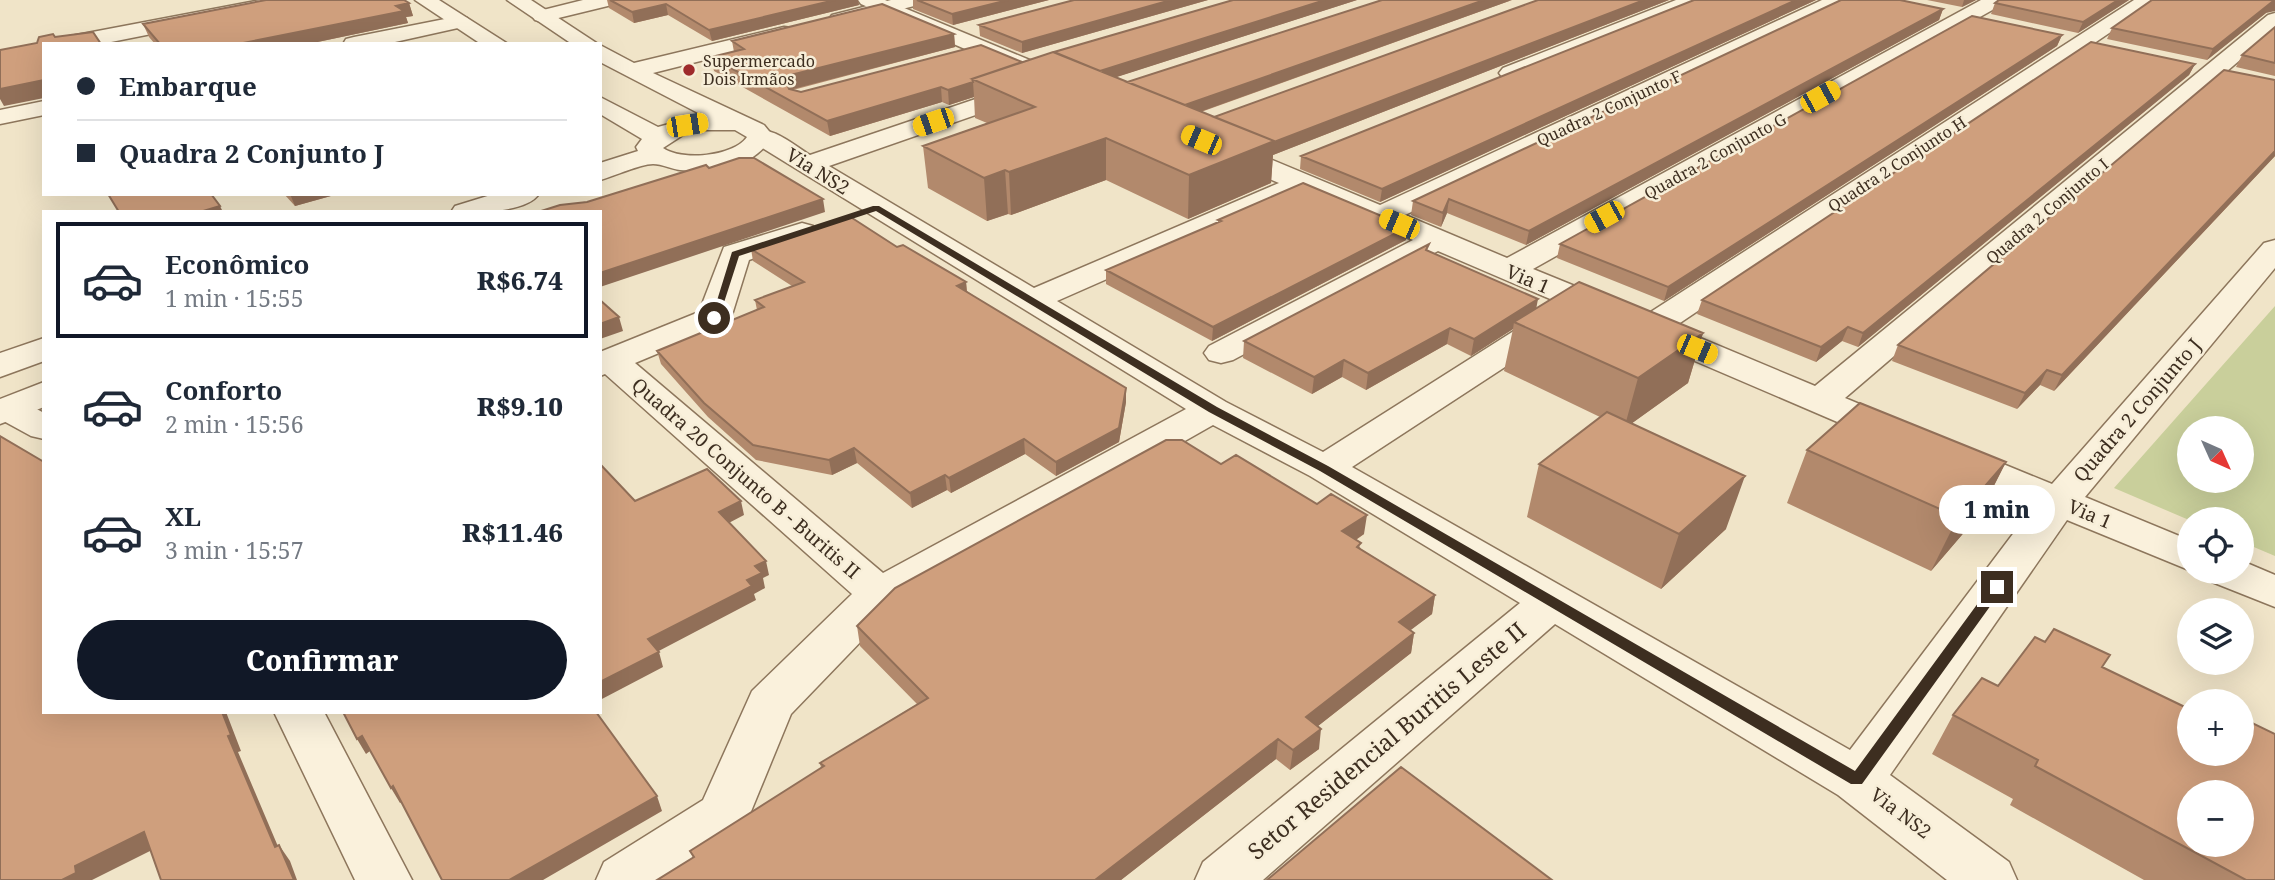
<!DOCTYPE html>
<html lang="pt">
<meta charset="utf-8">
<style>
:root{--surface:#fff;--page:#f2f2f3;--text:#1f2937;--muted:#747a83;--line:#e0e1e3;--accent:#111827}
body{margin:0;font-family:"Noto Serif",serif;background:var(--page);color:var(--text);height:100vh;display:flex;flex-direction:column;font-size:26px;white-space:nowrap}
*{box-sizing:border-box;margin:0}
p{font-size:23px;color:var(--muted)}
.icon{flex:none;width:38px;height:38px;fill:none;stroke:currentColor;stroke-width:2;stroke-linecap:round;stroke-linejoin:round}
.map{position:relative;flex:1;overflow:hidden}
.sheet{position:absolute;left:42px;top:210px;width:560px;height:504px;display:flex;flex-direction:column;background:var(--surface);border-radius:0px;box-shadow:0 7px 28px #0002}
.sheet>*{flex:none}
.hud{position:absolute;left:42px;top:42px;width:560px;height:154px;border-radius:0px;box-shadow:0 7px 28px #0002;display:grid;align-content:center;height:154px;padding:0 35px;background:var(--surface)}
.needle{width:46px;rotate:135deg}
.tools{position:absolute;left:2177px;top:416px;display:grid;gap:14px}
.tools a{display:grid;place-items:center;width:77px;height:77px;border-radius:50%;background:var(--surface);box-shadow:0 7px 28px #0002;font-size:35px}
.end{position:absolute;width:32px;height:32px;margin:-16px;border:9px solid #3d2e20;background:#fff;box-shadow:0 0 0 4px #fff}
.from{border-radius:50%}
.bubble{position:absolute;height:49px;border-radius:24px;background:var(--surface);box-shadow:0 7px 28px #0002;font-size:23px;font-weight:800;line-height:49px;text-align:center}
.car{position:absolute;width:21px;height:42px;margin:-21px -10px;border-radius:9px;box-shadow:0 0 5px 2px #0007;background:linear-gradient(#f5c518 24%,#345 0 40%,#f5c518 0 76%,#345 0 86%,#f5c518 0)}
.hud b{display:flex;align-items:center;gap:24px;height:66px;font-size:26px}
.hud b+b{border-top:2px solid var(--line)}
.hud i{width:18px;height:18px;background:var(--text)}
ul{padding:12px 0 0;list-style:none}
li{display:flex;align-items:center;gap:21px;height:116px;margin:0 14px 10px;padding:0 21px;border:4px solid transparent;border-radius:0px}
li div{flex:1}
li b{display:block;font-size:26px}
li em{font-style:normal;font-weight:800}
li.selected{border-color:var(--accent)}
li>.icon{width:63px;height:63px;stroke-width:1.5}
.primary-button{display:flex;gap:14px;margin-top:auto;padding:14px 35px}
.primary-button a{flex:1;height:80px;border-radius:42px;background:var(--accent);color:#fff;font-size:28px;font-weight:800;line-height:80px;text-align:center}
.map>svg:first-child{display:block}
.green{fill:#c9cf9b;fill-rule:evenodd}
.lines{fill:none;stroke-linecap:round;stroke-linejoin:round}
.minor-casing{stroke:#8d765c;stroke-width:3}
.tertiary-casing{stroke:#8d765c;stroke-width:3}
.minor{fill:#faf1dc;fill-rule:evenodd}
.tertiary{fill:#faf1dc;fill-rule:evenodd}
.wall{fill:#b2896c}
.shaded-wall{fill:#916f58}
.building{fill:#cf9f7d;stroke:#916f58;stroke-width:2;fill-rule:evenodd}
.route{fill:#3d2e20}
.poi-dot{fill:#9e2a2b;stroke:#f7eed8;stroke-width:2.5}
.labels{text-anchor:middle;stroke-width:5;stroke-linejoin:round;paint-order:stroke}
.far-poi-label{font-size:16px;fill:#3d2e20;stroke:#f7eed8;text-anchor:start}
.far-street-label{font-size:16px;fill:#3d2e20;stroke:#f7eed8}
.street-label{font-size:19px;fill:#3d2e20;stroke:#f7eed8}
.near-street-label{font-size:23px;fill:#3d2e20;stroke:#f7eed8}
</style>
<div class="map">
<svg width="2275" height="880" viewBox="0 0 2275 880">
<rect width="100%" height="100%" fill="#f0e4c8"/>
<path class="green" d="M2275 306V556L2242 542V520H2189L2114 488ZM2189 429H2242V481H2189Z"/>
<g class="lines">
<defs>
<path id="minor" d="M261 0H302L299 4 292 6 101 44H55L58 39 66 37Z
M583 0H619L616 4 542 22 535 20 532 16 535 12Z
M858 0H885L1032 61 1035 66 1032 71H1016L861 4Z
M1676 0H1704L1701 4 1519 78H1503L1499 73 1503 68Z
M1822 0H1848L1845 4 1405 215 1507 258 1981 0H2006L2003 4 1533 269 1646 315 2134 0H2158L1674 327 1815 386 2268 15 2275 13V30L1845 398 1912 426 1917 434 1912 442 1898 445 1884 442 1438 251 1233 360 1221 363 1209 360 1204 353 1209 346 1413 240 1302 193 1057 301 1226 402 1323 452 1539 315 1551 312 1563 315 1568 322 1563 329 1352 467 1850 750 2034 506 1936 464 1930 456 1936 448 1950 444 1964 448 2052 484 2264 243 2275 240V268L2085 497 2189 540V570L2067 520 1890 775 2009 862 2017 880H1947L1838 795 1555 624 1263 880H1195L1203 862 1520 603 1310 476 1213 425 896 605 791 714 743 831 670 880H596L604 862 703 800 752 691 852 594 605 374 600 376V352L699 312 724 247 802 223 813 226 817 232 813 238 749 260 731 318 726 325 635 363 883 573 1186 409 751 141 747 136 751 131C772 125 792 144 810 155L1017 85H1033L1037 90 1033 95 829 166 1034 288 1279 183 1216 156 1212 150 1216 144 1225 142 1234 144 1380 205Z
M460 16 467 18 470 22 467 26 386 44H343L346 39 354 37Z
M44 101V115L0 124V110Z
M9 398 22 401 44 413V439L31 436 0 419V400Z
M2242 561 2275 575V607L2212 582 2206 572H2242Z
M274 712H324L412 880H355Z"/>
<path id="tertiary" d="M415 0H439L508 44H481Z
M507 0H531L598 44H572Z
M891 0H925L922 4 839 25 832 23 829 19 832 15Z
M784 27 792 28 795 33 792 38 653 73 764 125 773 136C753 168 716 174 680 170 672 169 662 164 653 164 640 164 615 176 600 180V163L638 151 636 147 642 139 600 114V97L658 127 702 115 600 62V45L634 63ZM705 130H735L747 137C733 157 681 161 663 148L683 135Z
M494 194H539C525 214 473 212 451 212L455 206Z
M44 338V361L0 377V353Z
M44 382V407L0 424V399Z"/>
</defs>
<use href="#minor" class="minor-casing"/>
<use href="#tertiary" class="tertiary-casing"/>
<use href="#minor" class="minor"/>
<use href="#tertiary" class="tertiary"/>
</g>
<path class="wall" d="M607 0H858L859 5 712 41 668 15 634 23 609 8Z
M913 0H1049L953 25 913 9Z
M1074 0H1208L1022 53 980 36 979 25Z
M1233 0H1357L1116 77 1127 82 1512 0 1201 112 1214 117 1538 0H1669L1273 155 1271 183 1188 219 1106 180 1011 215 1008 214 987 221 928 188 923 146 987 123 975 118 974 97 949 105 942 102 830 136 714 71 711 57 734 52 732 41 954 34 955 47 793 90 801 92 1022 62Z
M1694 0H1816L1380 202 1300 169 1301 156Z
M1927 0H1976L1962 7Z
M1999 0H2129L2078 33 1991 14 1995 3Z
M409 3 413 16 406 17 408 23 308 44H155L149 37 143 24Z
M1943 9 1939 20 1526 245 1447 213 1441 227 1411 215 1413 201Z
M2266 13 2207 60 2107 39 2112 28Z
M2275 27V76L2236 67 2242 55Z
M2062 35 2057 46 1664 301 1557 258 1560 244Z
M2195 64 2189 75 1858 347 1842 341 1816 362 1697 314 1702 300Z
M2275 80V156L2054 391 2040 385 2017 409 1892 361 1898 345Z
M284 194H338L295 206Z
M1218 220 1406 240 1212 341 1106 284V270L1218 222Z
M897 247 966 282 967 291 1126 402 1119 442 1056 476 1025 454 951 493 947 490 912 508 857 463 832 475 756 460 708 417 661 364 657 351 757 310 755 300 792 286 753 261 751 249Z
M1428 251 1536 309 1703 333 1688 383 1632 423 1726 529 1661 589 1527 517 1539 464 1600 417 1504 371 1513 329 1471 356 1447 344 1366 390 1342 377 1312 394 1243 358 1244 341Z
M1807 450 2006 462 1979 515 1931 571 1787 503Z
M1221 464 1364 534 1356 540 1361 549 1435 595 1432 614 1410 630 1414 633 1411 653 1318 726 1319 749 1290 770 1276 759 1121 880H657L693 858 690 851 821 768 820 763 917 704 860 646 857 626Z
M2102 667 2275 880H2144L2010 805 2013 799 1932 754 1953 715 1998 686Z"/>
<path class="shaded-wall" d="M835 0H858L859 5 712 41 709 30Z
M1008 0H1049L953 25 952 14Z
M1171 0H1208L1022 53V42Z
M1325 0H1357L1095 84V72Z
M1484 0H1512L1180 119V107Z
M1644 0H1669L1273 155 1271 183 1188 219 1189 175 1274 141Z
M1796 0H1816L1380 202 1382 189Z
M1964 0H1976L1962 7Z
M2118 0H2129L2078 33 2083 22Z
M2272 2H2275V11L2266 13 2207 60 2213 49Z
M409 3 413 16 406 17 408 23 308 44H238Z
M666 4 668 15 634 23 632 12Z
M1943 9 1939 20 1526 245 1529 231Z
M954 34 955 47 793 89 789 96 786 81 791 75Z
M2062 35 2057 46 1664 301 1668 287Z
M2195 64 2189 75 1858 347 1863 333Z
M44 80V98L4 106 0 99V89Z
M973 82 974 97 949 105 948 90Z
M941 87 942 102 830 136 827 121Z
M1106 138V180L1011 215 1009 172Z
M2275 151V156L2054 391 2062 375Z
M1005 170 1008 214 987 221 984 178Z
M290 194H338L295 206Z
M823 199 825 212 600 287V273Z
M1449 199 1447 213 1441 227 1443 213Z
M220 206 223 212H200Z
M1408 227 1406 240 1212 341 1213 327Z
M966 282 967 295 957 286Z
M1538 299 1535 315 1514 322 1513 329 1471 356 1474 339Z
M619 317 623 331 600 339V324Z
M1848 327 1842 341 1816 362 1821 347Z
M1450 328 1447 344 1366 390 1368 373Z
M1703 333 1688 383 1624 429 1638 378Z
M1344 360 1342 377 1312 394 1314 377Z
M2047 370 2040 385 2017 409 2025 393Z
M1126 388V402L1119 442 1056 476V462Z
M1024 439 1025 454 951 493 949 478Z
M854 448 857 463 832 475 829 460Z
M2006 462 1979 515 1931 571 1958 517Z
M945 475 947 490 912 508 910 493Z
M1745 476 1726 529 1661 589 1679 534Z
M741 501 744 515 723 526 719 512Z
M1367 515 1364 534 1340 550 1342 531Z
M766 561 769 575 763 578 765 588 754 594 756 600 653 654 648 639 747 580 755 566Z
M1435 595 1432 614 1395 642 1399 622Z
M1414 633 1411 653 1304 737 1306 717Z
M659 652 663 667 600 700V682Z
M222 712H226L241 751 238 752 285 863 275 847 228 736Z
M1321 729 1319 749 1290 770 1293 750Z
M362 736 370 751 366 754 357 739Z
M1278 739 1276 759 1121 880H1095Z
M393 786 402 802 400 803 391 788Z
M657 796 662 811 543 880H509Z
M144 832 156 848 92 880H62L75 866Z
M279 845 290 861 297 880H294Z"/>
<path class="building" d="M266 0H404L409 3 396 6 404 11 238 44H160L143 24Z
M610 0H835L709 30 666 4 632 12Z
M917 0H1008L952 14Z
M1074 0H1171L1022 42 979 25Z
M1233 0H1325L1100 71 1054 52Z
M1382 0H1484L1185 105 1127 82Z
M1538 0H1644L1274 142V141L1214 117Z
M1694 0H1796L1382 189 1301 156Z
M1841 0H1900L1943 9 1529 231 1449 199 1443 213 1413 201Z
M1999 0H2118L2083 22 1995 3Z
M2152 0H2275V2H2272L2213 49 2112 28Z
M882 4 954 34 791 75 786 81 789 89 801 92 981 45 1022 62 972 79 973 82 948 90 941 87 827 121 711 57 744 49 732 41Z
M1972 16 2062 35 1668 287 1560 244Z
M2275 27V63L2242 55Z
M93 32 101 44H44V80L0 89V50L37 43 39 37 53 34 55 37Z
M2091 42 2195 64 1863 333 1848 327 1821 347 1702 300Z
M1053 52 1274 141 1189 175 1106 138 1009 172 1005 170 984 178 923 146 1035 107 972 79Z
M2224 70 2275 80V151L2062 375 2047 370 2025 393 1898 345Z
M739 158H754L823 199 600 273V212H538L560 205 587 202 706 165 709 168Z
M1303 183 1408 227 1213 327 1106 270 1221 221 1218 220Z
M108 194H211L220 206 200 212H119Z
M849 216 897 247 903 245 966 282 957 286 1126 388 1119 428 1056 462 1024 439 949 478 945 475 910 493 854 448 829 460 753 445 704 403 657 351 764 307 755 300 804 282 751 249Z
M1429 244 1426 250 1538 299 1474 339 1450 328 1368 373 1344 360 1314 377 1244 341Z
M1579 282 1703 333 1638 378 1514 322Z
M600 300 619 317 600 324Z
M1860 403 2006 462 1958 517 1807 450Z
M1607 412 1745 476 1679 534 1539 464Z
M0 436 44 462V712H222L231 735 228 736 275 847 279 845 294 880H161L144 832 75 866 76 873 62 880H0Z
M1166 440H1182L1221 464 1236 455 1317 504 1331 494 1367 515 1342 531 1361 543 1357 547 1435 595 1399 622 1414 633 1306 717 1321 729 1293 750 1278 739 1095 880H657L694 857 690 851 824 766 820 763 928 698 857 626 895 588Z
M600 464 635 501 707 469 741 501 719 512 766 561 755 566 762 573 747 580 752 586 648 639 659 652 600 682Z
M2054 629 2110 655 2102 667 2189 709V754H2242V718L2275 734V880H2246L2035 766 2038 760 1953 715 1982 678 1998 686 2035 637 2045 642ZM2189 793H2242V845H2189Z
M343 712H596L657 796 509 880H442L393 786 391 788 362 736 357 739Z
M1401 767 1552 880H1267Z"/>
<path class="route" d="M873 206H879L1217 407 1328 466 1855 771 1992 584H2002L2004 587 1862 784H1851L1320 471 1209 412 876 211 739 256 719 318 711 320 732 252Z"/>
<circle class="poi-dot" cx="689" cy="70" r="7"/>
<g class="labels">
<g class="far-poi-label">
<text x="703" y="67">Supermercado<tspan x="703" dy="18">Dois Irmãos</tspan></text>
</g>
<g class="far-street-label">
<text transform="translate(1609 108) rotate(-25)" y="6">Quadra 2 Conjunto F</text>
<text transform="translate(1715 156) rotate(-29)" y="6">Quadra 2 Conjunto G</text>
<text transform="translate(1897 164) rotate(-33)" y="6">Quadra 2 Conjunto H</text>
<text transform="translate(2047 211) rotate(-40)" y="6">Quadra 2 Conjunto I</text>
</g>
<g class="street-label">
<text transform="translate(818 171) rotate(32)" y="7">Via NS2</text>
<text transform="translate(1528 279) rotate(23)" y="7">Via 1</text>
<text transform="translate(2137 410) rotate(-49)" y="7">Quadra 2 Conjunto J</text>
<text transform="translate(746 478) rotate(41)" y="7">Quadra 20 Conjunto B - Buritis II</text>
<text transform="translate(2090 514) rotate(23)" y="7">Via 1</text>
<text transform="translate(1901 813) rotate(37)" y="7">Via NS2</text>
</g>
<g class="near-street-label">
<text transform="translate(1387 741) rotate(-40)" y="8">Setor Residencial Buritis Leste II</text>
</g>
</g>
</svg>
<div class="tools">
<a><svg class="needle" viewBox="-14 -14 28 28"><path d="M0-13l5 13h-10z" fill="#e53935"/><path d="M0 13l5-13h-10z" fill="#747a83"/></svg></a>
<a><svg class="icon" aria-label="locate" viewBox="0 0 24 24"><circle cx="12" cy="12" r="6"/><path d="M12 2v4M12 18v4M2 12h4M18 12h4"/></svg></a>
<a><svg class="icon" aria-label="layers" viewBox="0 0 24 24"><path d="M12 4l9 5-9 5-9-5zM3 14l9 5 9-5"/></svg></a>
<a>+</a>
<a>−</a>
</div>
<i class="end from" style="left:714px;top:318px"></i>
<i class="end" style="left:1997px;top:587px"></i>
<div class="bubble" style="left:1939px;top:485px;width:116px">1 min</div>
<i class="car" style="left:1820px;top:97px;rotate:61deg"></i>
<i class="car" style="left:933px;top:122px;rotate:251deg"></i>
<i class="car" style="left:687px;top:125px;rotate:81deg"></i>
<i class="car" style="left:1201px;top:140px;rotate:293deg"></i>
<i class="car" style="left:1604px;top:217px;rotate:241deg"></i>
<i class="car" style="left:1399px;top:224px;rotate:293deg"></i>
<i class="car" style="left:1697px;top:349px;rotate:113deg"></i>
<div class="hud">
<b><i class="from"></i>Embarque</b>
<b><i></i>Quadra 2 Conjunto J</b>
</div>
<section class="sheet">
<ul>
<li class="selected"><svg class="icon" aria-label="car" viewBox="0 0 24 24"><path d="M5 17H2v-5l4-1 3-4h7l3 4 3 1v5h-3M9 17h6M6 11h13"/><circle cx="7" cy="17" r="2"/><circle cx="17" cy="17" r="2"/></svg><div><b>Econômico</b><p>1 min · 15:55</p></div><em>R$6.74</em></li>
<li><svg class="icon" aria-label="car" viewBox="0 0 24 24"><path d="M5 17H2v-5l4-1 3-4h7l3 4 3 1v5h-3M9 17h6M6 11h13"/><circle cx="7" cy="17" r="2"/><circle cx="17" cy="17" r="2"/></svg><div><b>Conforto</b><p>2 min · 15:56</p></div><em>R$9.10</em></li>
<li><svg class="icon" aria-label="car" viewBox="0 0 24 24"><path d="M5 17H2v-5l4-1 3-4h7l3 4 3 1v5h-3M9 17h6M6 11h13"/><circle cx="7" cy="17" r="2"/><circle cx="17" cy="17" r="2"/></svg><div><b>XL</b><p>3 min · 15:57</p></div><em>R$11.46</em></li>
</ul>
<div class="primary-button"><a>Confirmar</a></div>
</section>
</div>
